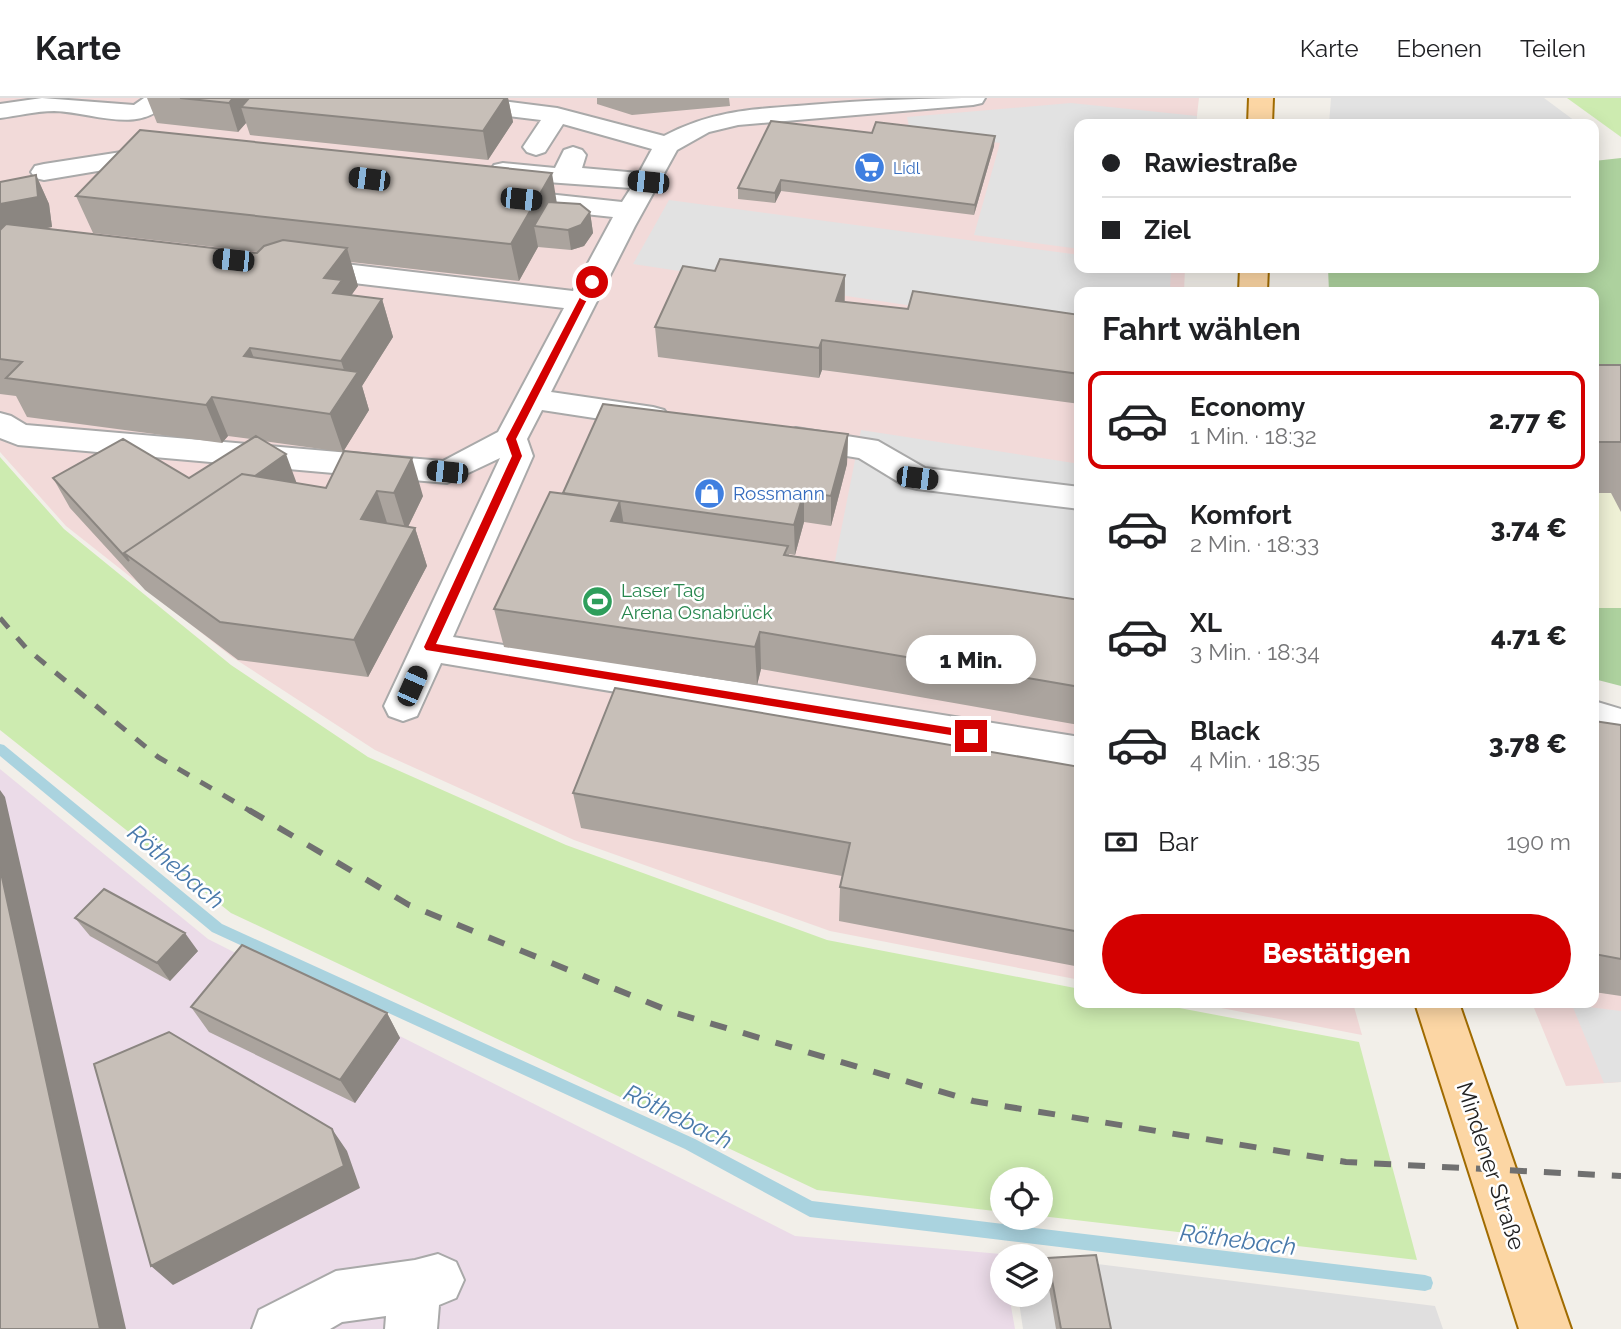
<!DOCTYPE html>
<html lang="de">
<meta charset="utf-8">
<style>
:root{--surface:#fff;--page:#f2f2f2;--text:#202124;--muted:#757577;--line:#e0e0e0;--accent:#d40000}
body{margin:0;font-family:Raleway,sans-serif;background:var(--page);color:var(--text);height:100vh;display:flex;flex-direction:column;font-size:26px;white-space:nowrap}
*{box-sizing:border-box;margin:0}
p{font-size:23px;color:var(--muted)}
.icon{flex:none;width:38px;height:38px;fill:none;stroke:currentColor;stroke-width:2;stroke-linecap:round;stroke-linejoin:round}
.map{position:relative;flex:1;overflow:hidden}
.panel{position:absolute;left:1074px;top:189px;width:525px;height:721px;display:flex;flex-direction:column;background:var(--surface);border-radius:14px;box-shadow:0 4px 18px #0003}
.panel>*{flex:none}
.top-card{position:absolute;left:1074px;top:21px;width:525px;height:154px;border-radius:14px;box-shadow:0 4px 18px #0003;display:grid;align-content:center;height:154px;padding:0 28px;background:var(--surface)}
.buttons{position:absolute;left:990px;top:1069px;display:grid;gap:14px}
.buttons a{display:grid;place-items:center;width:63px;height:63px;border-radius:50%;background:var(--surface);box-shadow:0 4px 18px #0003;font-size:35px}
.end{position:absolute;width:32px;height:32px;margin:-16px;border:9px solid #d40000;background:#fff;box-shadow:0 0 0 4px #fff}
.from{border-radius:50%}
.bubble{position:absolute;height:49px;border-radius:24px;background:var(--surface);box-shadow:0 4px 18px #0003;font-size:23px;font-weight:800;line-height:49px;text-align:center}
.car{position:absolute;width:21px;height:42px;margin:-21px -10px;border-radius:9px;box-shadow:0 0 5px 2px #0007;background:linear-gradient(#222 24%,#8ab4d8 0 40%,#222 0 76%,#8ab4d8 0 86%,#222 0)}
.top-card b{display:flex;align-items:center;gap:24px;height:66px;font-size:26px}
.top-card b+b{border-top:2px solid var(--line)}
.top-card i{width:18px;height:18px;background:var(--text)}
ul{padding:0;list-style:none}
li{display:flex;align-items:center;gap:21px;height:98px;margin:0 14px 10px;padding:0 14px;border:4px solid transparent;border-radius:14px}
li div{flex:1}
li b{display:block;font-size:26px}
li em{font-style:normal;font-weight:800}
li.selected{border-color:var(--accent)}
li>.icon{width:63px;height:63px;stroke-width:1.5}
h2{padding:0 28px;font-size:32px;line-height:84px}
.pay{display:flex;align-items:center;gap:18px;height:77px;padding:0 28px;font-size:26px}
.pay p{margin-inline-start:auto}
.action{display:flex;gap:14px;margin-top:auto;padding:14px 28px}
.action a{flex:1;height:80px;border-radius:42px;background:var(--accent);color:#fff;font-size:28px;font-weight:800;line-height:80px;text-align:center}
header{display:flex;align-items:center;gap:42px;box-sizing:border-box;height:98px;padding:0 35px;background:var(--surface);border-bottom:2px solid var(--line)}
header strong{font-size:33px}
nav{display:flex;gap:38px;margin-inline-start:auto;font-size:24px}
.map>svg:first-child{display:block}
.residential{fill:#e0dfdf}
.commercial{fill:#f2dad9}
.industrial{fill:#ebdbe8}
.farmland{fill:#eef0d5}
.grass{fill:#cdebb0}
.forest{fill:#add19e}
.parking{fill:#e2e2e2}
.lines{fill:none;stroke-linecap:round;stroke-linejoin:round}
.stream{fill:#aad3df;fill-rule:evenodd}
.minor-casing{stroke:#a9a9a9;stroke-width:4}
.major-casing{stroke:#a06b00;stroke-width:4}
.minor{fill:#fff;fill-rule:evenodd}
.major{fill:#fcd6a4;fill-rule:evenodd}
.rail-far1{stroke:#707070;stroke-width:5;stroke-dasharray:13 13;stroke-linecap:butt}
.rail{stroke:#707070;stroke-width:6;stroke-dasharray:17 17;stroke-linecap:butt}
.wall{fill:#aba49e}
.shaded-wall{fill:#8b8681}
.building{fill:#c7bfb8;stroke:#8b8681;stroke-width:2}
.route{fill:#d40000}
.labels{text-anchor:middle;stroke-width:5;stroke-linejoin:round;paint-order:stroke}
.far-shop-label{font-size:16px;fill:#366cbe;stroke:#fff;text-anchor:start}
.shop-label{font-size:19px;fill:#366cbe;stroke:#fff;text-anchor:start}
.leisure-label{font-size:19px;fill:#27864d;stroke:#fff;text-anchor:start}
.near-street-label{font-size:23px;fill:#222;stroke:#fff}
.near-water-label{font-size:24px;font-style:italic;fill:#4a7aab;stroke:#fff}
</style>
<header>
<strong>Karte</strong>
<nav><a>Karte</a><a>Ebenen</a><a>Teilen</a></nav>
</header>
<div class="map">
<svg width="1621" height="1231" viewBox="0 0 1621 1231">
<rect width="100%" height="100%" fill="#f2efe9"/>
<path class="residential" d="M1041 1159 1435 1208 1443 1231H1023L1018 1197H1041Z"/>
<path class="commercial" d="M0 0H1199L1196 26H1080V170H1185L1184 194H1080V882L830 833 574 742 375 652 232 559 66 428 0 354Z
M1594 646 1621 654V984L1566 988 1532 905H1594Z
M1195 905H1353L1362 937Z"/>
<path class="industrial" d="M0 671 208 841 795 1138 1001 1156 1003 1197H1009L1015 1231H0Z"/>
<path class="farmland" d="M1621 274V510H1594V275Z"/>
<path class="grass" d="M1567 0H1621V39Z
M0 359 64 431 231 567 368 659 566 747 827 842 1080 891V905H1153L1359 944 1417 1162 1041 1118V1082H1003V1114L817 1092 231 815 0 632Z"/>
<path class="forest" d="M1621 60V274L1594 275V194H1329L1328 170H1594V63Z
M1594 510H1621V588L1594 581Z"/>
<path class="parking" d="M1331 0H1544L1579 26H1329Z
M1071 5 1197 18 1196 26H1080V151L974 137 1000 45 910 33 907 19Z
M669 102 1080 157V170H1171L1170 194H1080V233L633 166Z
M861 332 1080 366V534L829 493Z
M1572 907 1621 913V984L1604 985Z"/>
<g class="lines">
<path class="stream" d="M0 646 4 647 222 826 695 1041 812 1103 1425 1177 1431 1179 1433 1185 1431 1191 1425 1193 810 1119 685 1051 212 834 0 658Z"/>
<defs>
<path id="minor" d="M42 0 134 7 144 0H170C144 39 93 14 54 13 36 13 17 18 0 20V6Z
M407 0H479L557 10 664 38C713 12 755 11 809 7 868 2 926 0 985 0L982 5 973 7 738 27 709 34 677 52 635 128 551 294 653 309 664 312 669 319 664 326 653 329 542 312 527 341 533 358 453 539 1080 639V671L441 565 417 618 403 623 389 618 384 608 500 360 447 385 18 347 0 340V315L11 318 26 327 443 363 498 334 564 210 303 179 293 176 289 170 293 164 303 161 573 193 613 119 529 110 520 108 516 102 520 96 529 94 622 104 631 90 503 81 494 79 490 73 494 67 503 65 555 70 564 52 573 49 582 52 586 57 582 70 639 75 652 51 563 26 545 54 536 57 527 54 523 49 541 22 419 7 410 5Z
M160 48 169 51 173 56 169 61 44 82 35 80 31 74 35 68 44 66Z
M796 330 878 343 925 370 1080 389V411L917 391 905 388 859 360 785 348 780 341 785 334Z
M1594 603 1621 611V641L1594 633Z
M438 1156 456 1164 464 1182 456 1200 439 1207 437 1231H385L386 1218 342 1224 330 1231H252L259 1212 336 1173 415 1162Z"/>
<path id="major" d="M1249 0H1273L1272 26H1248Z
M1240 170H1268L1267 194H1239Z
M1415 905H1459L1571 1231H1519Z"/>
</defs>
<use href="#minor" class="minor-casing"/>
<use href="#major" class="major-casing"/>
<use href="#minor" class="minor"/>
<use href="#major" class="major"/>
<path class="rail-far1" d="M0 520 27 551 158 659 252 714"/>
<path class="rail" d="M249 712 409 807 672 914 973 1003 1346 1064 1621 1078"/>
</g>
<path class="wall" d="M147 0H508L513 24 488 62 250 37 246 25 238 34 157 25Z
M597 0H729L730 8 632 17 597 6Z
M872 35 994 48 974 117 781 93 775 105 738 101V90Z
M36 77 49 106 52 129 42 131 257 155 258 154 93 135 76 98 557 105 590 114 593 135 584 148 571 152 538 149 519 183 351 164 358 188 351 197 382 201 393 239 362 288 369 312 343 354 263 343 297 385 326 390 344 353 423 398 408 429 415 430 427 468 368 579 238 562 145 492 70 410 53 380H189L251 341 228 338 222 345 27 319 16 298 0 296V84Z
M715 173 845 177V204L908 211 1080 217V306L822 272 819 280 658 259 655 229Z
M1594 267H1621V414L1611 395H1594Z
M848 336 847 366 831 428 804 424 795 457 789 456V457L1080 502V623L1079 627 761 571 757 587 504 549 494 511 563 395Z
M1594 623 1621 627V898L1594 894Z
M1080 669V869L839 823 840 789 842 778 581 730 573 695Z
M75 820 198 853 170 883 90 838Z
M191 909 387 915 400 940 355 1005 209 934Z
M1048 1160 1111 1231H1056L1045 1167Z"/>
<path class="shaded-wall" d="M233 0H268L241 9 246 25 238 34 229 5Z
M505 0H508L513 24 488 62 483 33Z
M995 38 994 48 974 117 975 107Z
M552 75 558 112 534 128 538 149 519 183 511 146Z
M36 77 49 106 52 129 0 139V106Z
M781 82V93L775 105V95Z
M590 114 593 135 584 148 571 152 568 132Z
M347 150 358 188 348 202 345 233 324 180Z
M845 177 844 206 836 203Z
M382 201 393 239 362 288 369 312 343 354 330 316 349 287 341 263Z
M822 242V272L819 280V250Z
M250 250 265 288 244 258Z
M212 299 228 338 222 345 206 307Z
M848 336 847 366 831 428V398Z
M286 356 297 386 132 460Z
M412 360 423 398 406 433 394 395Z
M377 393 389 431 361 421Z
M804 394V424L795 457 794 427Z
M620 403 626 441 611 423Z
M415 430 427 468 368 579 354 542Z
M760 534 761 571 757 587 755 549Z
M0 692 5 699 126 1231H100L0 770Z
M185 835 198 853 170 883 157 865Z
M387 915 400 940 355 1005 340 982Z
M332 1031 347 1053 360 1090 173 1187 151 1168Z"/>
<path class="building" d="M180 0H233L229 5Z
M249 0H505L483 33 241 9Z
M771 23 872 35 876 24 995 38 975 107 781 82 775 95 738 90Z
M140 32 552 75 511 146 76 98Z
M36 77 38 99 0 106V84Z
M548 104 580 106 590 114 581 127 568 132 534 128Z
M6 126 257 155 264 148 283 142 347 150 324 180 342 182 333 195 382 201 341 263 250 250 244 258 358 274 330 316 212 299 206 307 6 280 22 264 0 261V132Z
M720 161 845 177 836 203 908 211 913 193 1080 217V276L822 242 819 250 655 229 683 168 715 173Z
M1594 267H1621V344H1594Z
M603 306 848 336 831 398 804 394 794 427 563 395Z
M256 338 286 356 255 378 242 376 124 455 129 463 53 380 123 341 189 380Z
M344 353 412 360 394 395 377 393 361 421 415 430 354 542 220 524 124 455 242 376 326 390Z
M550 394 620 403 611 423 788 448 784 457 1080 502V589L760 534 755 549 494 511Z
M615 590 1080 669V834L840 789 850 745 573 695Z
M1594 623 1621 627V861L1594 856Z
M0 770 100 1231H0Z
M104 791 185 835 157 865 75 820Z
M242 847 387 915 340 982 191 909Z
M169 934 332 1031 344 1068 151 1168 94 966Z
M1096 1157 1111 1231H1061L1048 1160Z"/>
<path class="route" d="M592 182 596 184 516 341 522 358 436 546 971 633 975 634V641L426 552 424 549 512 358 506 341 588 184Z"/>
<defs>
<symbol id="supermarket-disc" viewBox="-11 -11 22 22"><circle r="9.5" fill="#3f7fe0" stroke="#fff"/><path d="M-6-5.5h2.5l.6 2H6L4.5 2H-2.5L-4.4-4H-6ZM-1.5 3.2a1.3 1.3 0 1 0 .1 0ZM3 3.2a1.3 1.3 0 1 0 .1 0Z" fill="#fff"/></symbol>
<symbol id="shop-disc" viewBox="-11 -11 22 22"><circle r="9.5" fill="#3f7fe0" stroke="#fff"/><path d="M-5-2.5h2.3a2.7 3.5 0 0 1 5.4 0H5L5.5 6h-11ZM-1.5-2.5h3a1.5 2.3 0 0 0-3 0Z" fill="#fff"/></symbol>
<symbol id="stadium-disc" viewBox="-11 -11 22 22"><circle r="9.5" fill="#2e9e5b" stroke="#fff"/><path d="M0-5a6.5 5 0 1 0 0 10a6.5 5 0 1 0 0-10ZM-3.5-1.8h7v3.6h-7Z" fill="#fff"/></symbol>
</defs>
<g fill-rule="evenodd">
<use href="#supermarket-disc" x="852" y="52" width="35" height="35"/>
<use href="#shop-disc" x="692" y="378" width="35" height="35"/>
<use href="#stadium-disc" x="580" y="486" width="35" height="35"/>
</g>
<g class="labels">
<g class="far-shop-label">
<text x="893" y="76">Lidl</text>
</g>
<g class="shop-label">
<text x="733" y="402">Rossmann</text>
</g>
<g class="leisure-label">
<text x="621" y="499">Laser Tag<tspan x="621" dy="22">Arena Osnabrück</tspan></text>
</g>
<g class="near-street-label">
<text transform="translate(1491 1068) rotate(72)" y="8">Mindener Straße</text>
</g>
<g class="near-water-label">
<text transform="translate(176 769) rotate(40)" y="8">Röthebach</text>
<text transform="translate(678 1019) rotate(26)" y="8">Röthebach</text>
<text transform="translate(1238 1142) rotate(7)" y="8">Röthebach</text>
</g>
</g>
</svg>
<div class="buttons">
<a><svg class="icon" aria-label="locate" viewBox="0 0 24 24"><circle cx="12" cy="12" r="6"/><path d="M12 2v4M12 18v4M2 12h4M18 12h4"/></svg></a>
<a><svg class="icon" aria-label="layers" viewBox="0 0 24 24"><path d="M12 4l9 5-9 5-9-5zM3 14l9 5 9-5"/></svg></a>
</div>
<i class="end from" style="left:592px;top:184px"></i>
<i class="end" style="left:971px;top:638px"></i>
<div class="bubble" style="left:906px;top:537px;width:130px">1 Min.</div>
<i class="car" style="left:369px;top:81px;rotate:277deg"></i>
<i class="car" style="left:648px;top:84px;rotate:276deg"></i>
<i class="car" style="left:521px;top:101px;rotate:96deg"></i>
<i class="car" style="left:233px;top:162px;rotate:276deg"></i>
<i class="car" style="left:447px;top:374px;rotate:276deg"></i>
<i class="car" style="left:917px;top:380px;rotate:97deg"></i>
<i class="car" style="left:412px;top:588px;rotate:24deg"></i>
<div class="top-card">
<b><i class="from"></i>Rawiestraße</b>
<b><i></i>Ziel</b>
</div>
<section class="panel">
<h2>Fahrt wählen</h2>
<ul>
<li class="selected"><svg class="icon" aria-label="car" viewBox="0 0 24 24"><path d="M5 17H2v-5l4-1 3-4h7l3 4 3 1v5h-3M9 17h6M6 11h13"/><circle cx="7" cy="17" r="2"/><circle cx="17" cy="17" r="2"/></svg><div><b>Economy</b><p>1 Min. · 18:32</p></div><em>2.77 €</em></li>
<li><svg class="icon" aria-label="car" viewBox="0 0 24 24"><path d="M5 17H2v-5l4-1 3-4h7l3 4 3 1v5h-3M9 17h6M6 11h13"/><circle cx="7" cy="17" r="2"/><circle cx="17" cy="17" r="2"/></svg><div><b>Komfort</b><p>2 Min. · 18:33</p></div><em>3.74 €</em></li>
<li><svg class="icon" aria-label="car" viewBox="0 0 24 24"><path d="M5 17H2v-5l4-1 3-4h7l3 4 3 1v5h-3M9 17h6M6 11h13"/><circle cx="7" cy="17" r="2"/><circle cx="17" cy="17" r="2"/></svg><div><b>XL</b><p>3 Min. · 18:34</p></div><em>4.71 €</em></li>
<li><svg class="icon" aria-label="car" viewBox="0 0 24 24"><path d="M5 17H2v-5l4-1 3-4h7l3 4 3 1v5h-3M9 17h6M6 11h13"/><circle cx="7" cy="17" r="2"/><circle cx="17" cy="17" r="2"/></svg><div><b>Black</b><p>4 Min. · 18:35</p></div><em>3.78 €</em></li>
</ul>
<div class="pay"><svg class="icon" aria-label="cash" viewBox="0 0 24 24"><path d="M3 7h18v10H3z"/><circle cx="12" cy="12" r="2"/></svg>Bar<p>190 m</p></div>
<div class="action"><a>Bestätigen</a></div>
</section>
</div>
